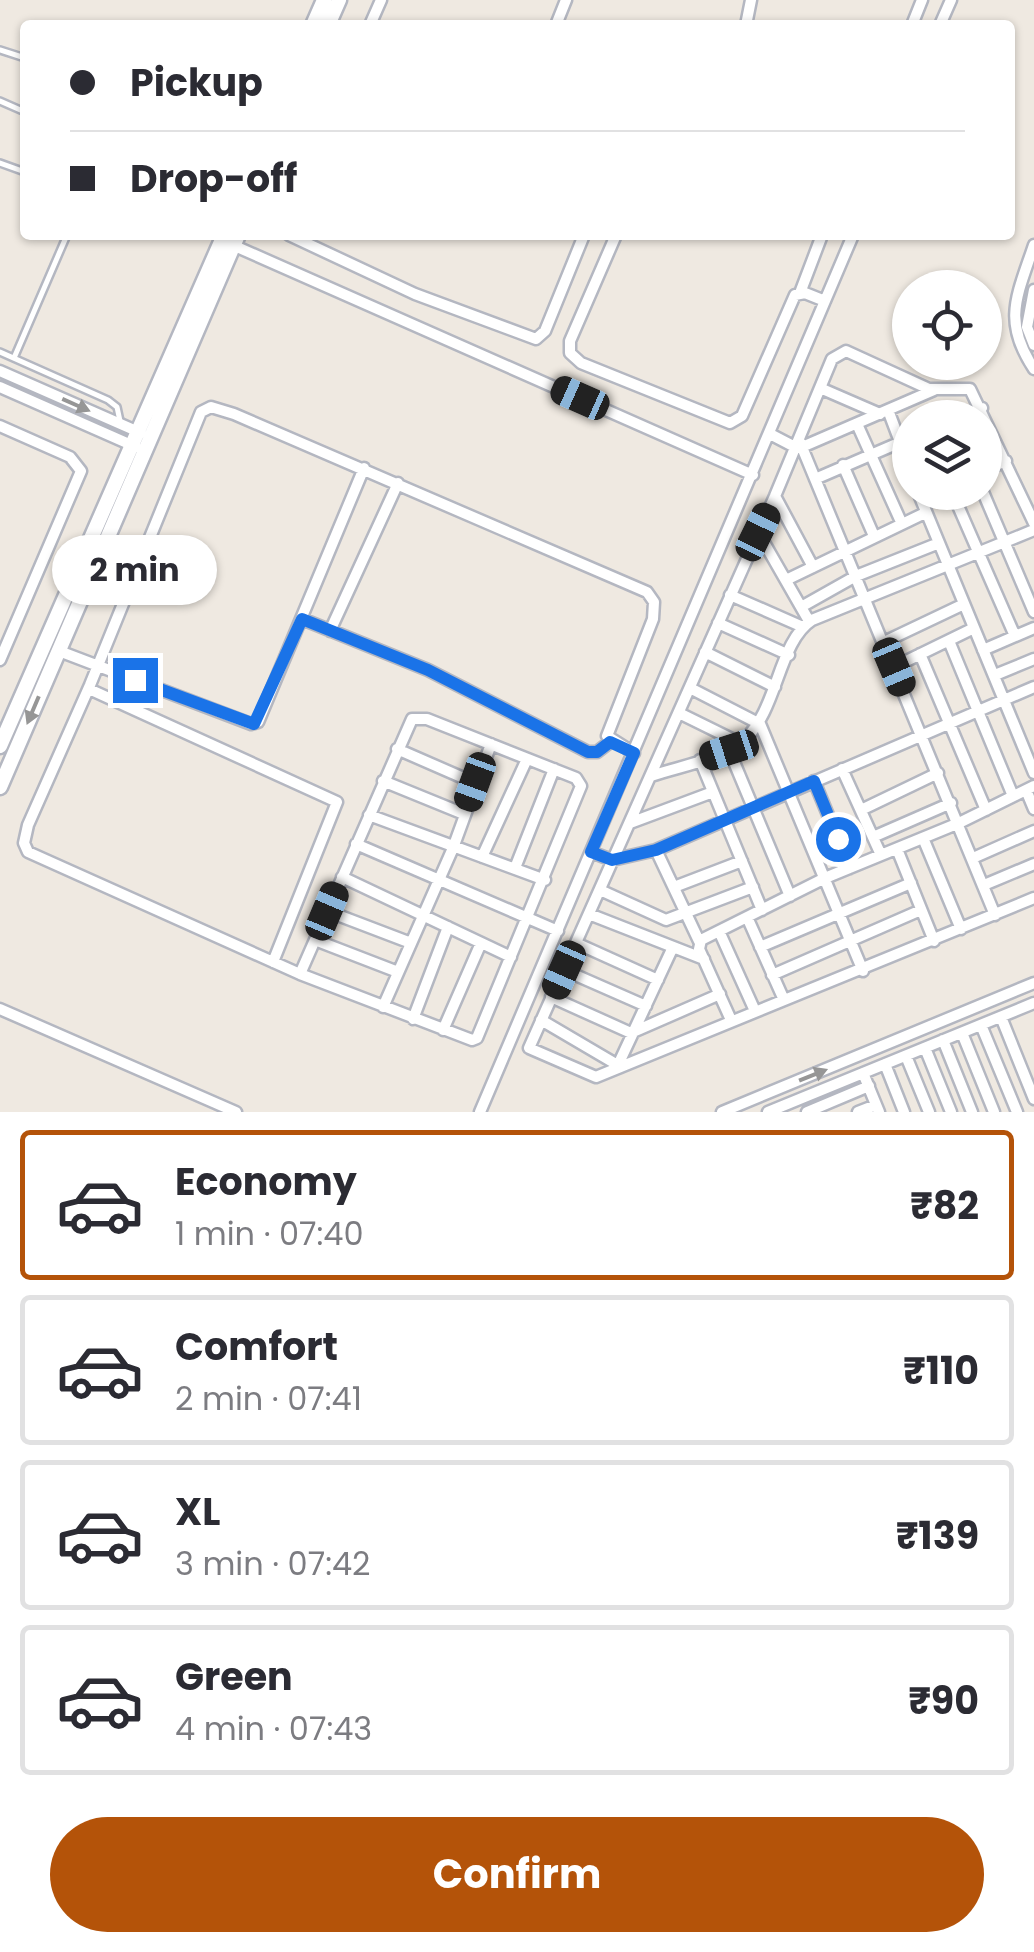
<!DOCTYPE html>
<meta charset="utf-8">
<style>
:root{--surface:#fff;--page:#f7f7f7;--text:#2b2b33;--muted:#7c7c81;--line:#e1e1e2;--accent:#b45309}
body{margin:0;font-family:Poppins,sans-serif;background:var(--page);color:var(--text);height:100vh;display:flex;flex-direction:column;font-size:38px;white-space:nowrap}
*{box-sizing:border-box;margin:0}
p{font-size:32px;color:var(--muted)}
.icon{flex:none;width:55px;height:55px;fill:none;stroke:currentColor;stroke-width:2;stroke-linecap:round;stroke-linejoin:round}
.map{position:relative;height:1112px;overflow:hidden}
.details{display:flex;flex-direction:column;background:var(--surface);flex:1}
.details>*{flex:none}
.hud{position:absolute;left:20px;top:20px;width:995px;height:220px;border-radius:10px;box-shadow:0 2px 8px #0004;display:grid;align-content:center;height:220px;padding:0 50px;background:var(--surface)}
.controls{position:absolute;left:892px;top:270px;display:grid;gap:20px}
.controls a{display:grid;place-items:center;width:110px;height:110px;border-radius:50%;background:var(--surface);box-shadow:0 2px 8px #0004;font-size:50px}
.end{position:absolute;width:45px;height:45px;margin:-22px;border:12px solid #1a73e8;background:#fff;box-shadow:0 0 0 5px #fff}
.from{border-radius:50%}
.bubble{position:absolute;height:70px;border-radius:35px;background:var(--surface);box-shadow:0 2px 8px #0004;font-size:32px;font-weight:700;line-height:70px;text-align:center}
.car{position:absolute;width:30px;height:60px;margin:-30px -15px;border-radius:12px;box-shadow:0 0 8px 2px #0007;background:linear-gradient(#222 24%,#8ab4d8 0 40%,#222 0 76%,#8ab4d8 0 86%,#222 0)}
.hud b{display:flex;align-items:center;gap:35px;height:95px;font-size:38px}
.hud b+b{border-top:2px solid var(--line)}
.hud i{width:25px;height:25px;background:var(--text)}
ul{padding:18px 0 0;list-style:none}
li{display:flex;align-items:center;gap:30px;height:150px;margin:0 20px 15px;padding:0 30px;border:5px solid var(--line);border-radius:10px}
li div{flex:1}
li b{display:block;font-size:38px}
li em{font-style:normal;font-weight:700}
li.on{border-color:var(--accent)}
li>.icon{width:90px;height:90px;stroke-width:1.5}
.primary-button{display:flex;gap:20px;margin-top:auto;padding:20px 50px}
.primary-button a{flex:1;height:115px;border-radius:60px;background:var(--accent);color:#fff;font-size:40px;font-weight:700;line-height:115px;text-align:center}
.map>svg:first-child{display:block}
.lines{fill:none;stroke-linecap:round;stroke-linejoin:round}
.lane-casing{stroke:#b4b7c1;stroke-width:10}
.street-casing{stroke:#b4b7c1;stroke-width:15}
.secondary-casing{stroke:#b4b7c1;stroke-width:19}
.lane{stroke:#fff;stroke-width:5}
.street{stroke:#fff;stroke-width:10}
.secondary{stroke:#fff;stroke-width:14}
.oneway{fill:#969696}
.route{stroke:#1a73e8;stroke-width:12}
</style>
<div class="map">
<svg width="1034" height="1112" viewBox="0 0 1034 1112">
<rect width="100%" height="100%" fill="#efe9e1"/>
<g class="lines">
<defs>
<path id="lane" d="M0 50 25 58
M0 101 25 112
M0 163 25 172
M0 352 108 400 117 407 120 421
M14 358 67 235"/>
<path id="street" d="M370 25 381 0
M556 25 566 0
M746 25 751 0
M912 25 922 0
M940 25 951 0
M289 235 415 294 536 339 545 331 584 235
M616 235 570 341V353L581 363 730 423 742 416 795 295 805 293 825 301
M228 243 753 475
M1034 245C1017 296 1002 321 1034 369
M1034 290 1027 327 1034 345
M800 293 822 235
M0 371 141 433
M0 387 136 447
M820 388 880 414
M888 410 910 468
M959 418 982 408
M857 424 902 524
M0 426 70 457 81 471 0 660
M770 434 795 447
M799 440 995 915
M802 447 934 390
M843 465 874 536
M985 470 1006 461
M815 479 910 438
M918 492 1034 773
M952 492 1015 636
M983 492 1034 612
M775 496 813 567
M1034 523 970 389H929L846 351 832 359 775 496 529 1048 596 1077 1034 898
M758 532 809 621
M786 580 925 513
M730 595 803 627
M801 607 856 576 939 543
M302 619 428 670 588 752H597L610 742
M718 623 789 655
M330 631 398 483
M949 641 1013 796
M884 642 964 604
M983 650 1034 628
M59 651 251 724 258 722 364 468
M705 652 775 687
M920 654 986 810
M894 667 974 628
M995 675 1034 659
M690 688 760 724 863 971
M89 689 337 802 273 962
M679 713 740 743
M397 749 475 783
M729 750 790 896
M700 760 762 910
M842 769 881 855
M651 776C680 766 721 760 744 740 778 710 778 642 812 620L1034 530
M383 781 464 814
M814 781 850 868
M1026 790 1034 809
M861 810 938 773
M369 815 545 880
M630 823 713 792
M873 837 951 803
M923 838 961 929
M356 844 558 931
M897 849 934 941
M656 850 699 941
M591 852 612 860 656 850 1034 687
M482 857 527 759
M973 858 1034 831
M515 868 554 769
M342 877 511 957
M984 885 1034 864
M674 887 742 861
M600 890 666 920 753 887
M327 911 411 943
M589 914 704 959
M747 917 784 1000
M719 931 755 1011
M315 940 398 972
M576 943 658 980
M760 947 911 883
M564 970 646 1006
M300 974 412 719H427L576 778 581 786 477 1038 472 1040 300 974 28 852 24 843 28 825 90 685 201 412 211 407 234 414 647 592 654 602 653 619 607 736 634 753
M772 975 921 910
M551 997 631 1033 720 994
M383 1007 453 848 491 744
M0 1009 236 1112
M1001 1017 1034 1099
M413 1019 448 927
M541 1020 621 1067
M731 1020 699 949 701 940 825 878 959 823 1034 786
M981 1025 1017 1112
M443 1030 481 943
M962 1033 994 1112
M943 1040 972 1112
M925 1048 951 1112
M906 1056 929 1112
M885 1064 904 1112
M618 1065 673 947
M863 1073 879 1112
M480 1112 853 235
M722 1112 1034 983
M768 1112 1034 1003
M807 1112 869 1086
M858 1112 876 1105"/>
<path id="secondary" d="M313 25 324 0
M328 25 339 0
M0 746 224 235
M0 787 238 235"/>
</defs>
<use href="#lane" class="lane-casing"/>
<use href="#street" class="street-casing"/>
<use href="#secondary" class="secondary-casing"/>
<use href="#lane" class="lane"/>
<use href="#street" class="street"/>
<use href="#secondary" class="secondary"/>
</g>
<defs><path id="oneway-solid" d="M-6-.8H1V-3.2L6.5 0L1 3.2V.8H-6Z" transform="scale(2.5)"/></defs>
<g class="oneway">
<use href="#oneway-solid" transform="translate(76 405) rotate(24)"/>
<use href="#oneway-solid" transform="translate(33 710) rotate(113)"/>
<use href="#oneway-solid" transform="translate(813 1075) rotate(-22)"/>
</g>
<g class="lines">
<path class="route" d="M135 680 254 724 302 619 428 670 588 752H597L610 742 634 753 591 852 612 860 656 850 814 781 838 839"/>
</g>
</svg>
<div class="controls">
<a><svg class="icon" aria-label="locate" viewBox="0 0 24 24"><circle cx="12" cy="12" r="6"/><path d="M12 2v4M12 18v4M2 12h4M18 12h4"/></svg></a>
<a><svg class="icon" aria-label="layers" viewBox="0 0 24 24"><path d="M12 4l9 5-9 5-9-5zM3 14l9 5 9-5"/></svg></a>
</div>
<i class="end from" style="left:838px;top:839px"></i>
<i class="end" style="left:135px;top:680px"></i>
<div class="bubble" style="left:52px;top:535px;width:165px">2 min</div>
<i class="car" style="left:580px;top:398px;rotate:294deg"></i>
<i class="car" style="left:758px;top:532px;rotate:26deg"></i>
<i class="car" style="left:894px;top:667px;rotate:157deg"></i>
<i class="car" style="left:729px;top:750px;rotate:252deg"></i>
<i class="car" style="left:475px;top:782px;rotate:200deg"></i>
<i class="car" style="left:327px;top:911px;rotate:23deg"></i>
<i class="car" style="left:564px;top:970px;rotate:204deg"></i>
<div class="hud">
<b><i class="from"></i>Pickup</b>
<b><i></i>Drop-off</b>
</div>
</div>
<section class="details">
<ul>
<li class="on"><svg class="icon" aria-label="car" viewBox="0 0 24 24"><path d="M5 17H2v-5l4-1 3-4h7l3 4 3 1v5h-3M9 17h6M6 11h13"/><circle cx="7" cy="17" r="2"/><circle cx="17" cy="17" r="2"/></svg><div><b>Economy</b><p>1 min · 07:40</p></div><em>₹82</em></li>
<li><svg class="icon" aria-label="car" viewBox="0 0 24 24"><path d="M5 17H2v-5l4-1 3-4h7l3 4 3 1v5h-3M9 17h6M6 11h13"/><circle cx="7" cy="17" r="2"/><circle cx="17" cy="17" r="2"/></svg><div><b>Comfort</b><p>2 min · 07:41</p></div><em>₹110</em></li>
<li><svg class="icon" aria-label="car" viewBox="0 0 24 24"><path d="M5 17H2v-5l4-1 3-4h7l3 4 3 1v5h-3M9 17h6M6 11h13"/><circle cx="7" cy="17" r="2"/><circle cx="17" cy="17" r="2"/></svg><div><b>XL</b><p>3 min · 07:42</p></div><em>₹139</em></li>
<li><svg class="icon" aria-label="car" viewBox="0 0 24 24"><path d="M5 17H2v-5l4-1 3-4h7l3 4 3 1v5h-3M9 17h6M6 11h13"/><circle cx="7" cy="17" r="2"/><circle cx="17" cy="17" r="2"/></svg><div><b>Green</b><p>4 min · 07:43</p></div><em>₹90</em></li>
</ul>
<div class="primary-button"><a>Confirm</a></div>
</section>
